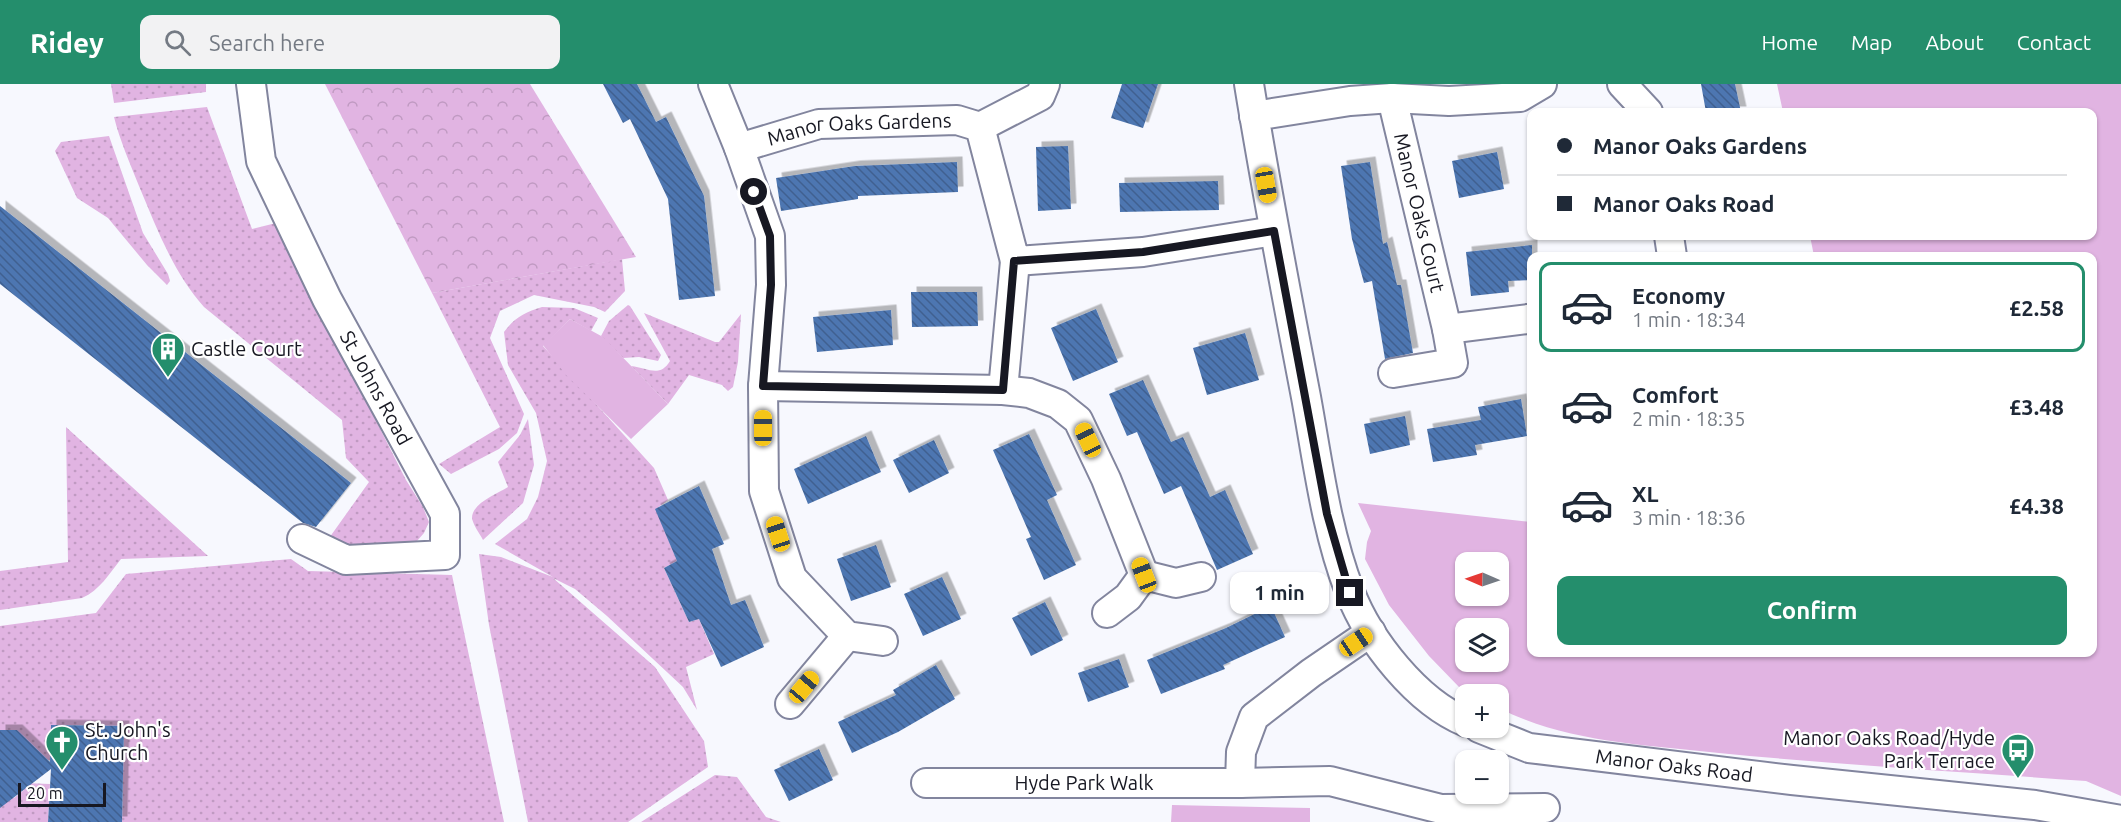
<!DOCTYPE html>
<meta charset="utf-8">
<style>
:root{--surface:#fff;--page:#f2f2f3;--text:#1f2937;--muted:#747a83;--line:#e0e1e3;--accent:#248e6c}
body{margin:0;font-family:Ubuntu,sans-serif;background:var(--page);color:var(--text);height:100vh;display:flex;flex-direction:column;font-size:22px;white-space:nowrap}
*{box-sizing:border-box;margin:0}
p{font-size:20px;color:var(--muted)}
.icon{flex:none;width:33px;height:33px;fill:none;stroke:currentColor;stroke-width:2;stroke-linecap:round;stroke-linejoin:round}
.map{position:relative;flex:1;overflow:hidden}
.details{position:absolute;left:1527px;top:168px;width:570px;height:405px;display:flex;flex-direction:column;background:var(--surface);border-radius:12px;box-shadow:0 2px 4px #0004}
.details>*{flex:none}
.banner{position:absolute;left:1527px;top:24px;width:570px;height:132px;border-radius:12px;box-shadow:0 2px 4px #0004;display:grid;align-content:center;height:132px;padding:0 30px;background:var(--surface)}
.needle{width:39px;rotate:272deg}
.controls{position:absolute;left:1455px;top:468px;display:grid;gap:12px}
.controls a{display:grid;place-items:center;width:54px;height:54px;border-radius:12px;background:var(--surface);box-shadow:0 2px 4px #0004;font-size:30px}
.scale{position:absolute;left:18px;bottom:15px;width:88px;box-sizing:border-box;padding-left:6px;border:3px solid #171822;border-top:0;font-size:16px;line-height:21px;white-space:nowrap;color:#171822;-webkit-text-stroke:4px #fff;paint-order:stroke}
.end{position:absolute;width:27px;height:27px;margin:-14px;border:8px solid #171822;background:#fff;box-shadow:0 0 0 3px #fff}
.from{border-radius:50%}
.bubble{position:absolute;height:42px;border-radius:12px;background:var(--surface);box-shadow:0 2px 4px #0004;font-size:20px;font-weight:700;line-height:42px;text-align:center}
.car{position:absolute;width:18px;height:36px;margin:-18px -9px;border-radius:8px;box-shadow:0 0 4px 2px #0007;background:linear-gradient(#f5c518 24%,#345 0 40%,#f5c518 0 76%,#345 0 86%,#f5c518 0)}
.banner b{display:flex;align-items:center;gap:21px;height:57px;font-size:22px}
.banner b+b{border-top:2px solid var(--line)}
.banner i{width:15px;height:15px;background:var(--text)}
ul{padding:10px 0 0;list-style:none}
li{display:flex;align-items:center;gap:18px;height:90px;margin:0 12px 9px;padding:0 18px;border:3px solid transparent;border-radius:12px}
li div{flex:1}
li b{display:block;font-size:22px}
li em{font-style:normal;font-weight:700}
li.selected{border-color:var(--accent)}
li>.icon{width:54px;height:54px;stroke-width:1.5}
.action{display:flex;gap:12px;margin-top:auto;padding:12px 30px}
.action a{flex:1;height:69px;border-radius:12px;background:var(--accent);color:#fff;font-size:24px;font-weight:700;line-height:69px;text-align:center}
header{display:flex;align-items:center;gap:36px;box-sizing:border-box;height:84px;padding:0 30px;background:var(--accent);color:#fff}
header strong{font-size:28px}
nav{display:flex;gap:33px;margin-inline-start:auto;font-size:21px}
.search{width:420px;height:54px;background:var(--page);display:flex;align-items:center;gap:15px;box-sizing:border-box;padding:0 21px;border-radius:12px;color:var(--muted);font-size:22px}
.map>svg:first-child{display:block}
.grass{fill:url(#grass-dots)}
.forest{fill:url(#forest-crowns)}
.green{fill:#e1b4e2;fill-rule:evenodd}
.building{fill:url(#building-back-hatch);filter:url(#shadow)}
.lines{fill:none;stroke-linecap:round;stroke-linejoin:round}
.street-casing{stroke:#82859e;stroke-width:32}
.street{stroke:#fff;stroke-width:28}
.route{stroke:#171822;stroke-width:8}
.labels{text-anchor:middle;stroke-width:4.5;stroke-linejoin:round;paint-order:stroke}
.street-label{font-size:20px;fill:#171822;stroke:#fff}
.poi-label{font-size:20px;fill:#171822;stroke:#fff;text-anchor:start}
</style>
<header>
<strong>Ridey</strong>
<div class="search"><svg class="icon" aria-label="search" viewBox="0 0 24 24"><circle cx="10" cy="10" r="6"/><path d="M15 15l6 6"/></svg>Search here</div>
<nav><a>Home</a><a>Map</a><a>About</a><a>Contact</a></nav>
</header>
<div class="map">
<svg width="2121" height="738" viewBox="0 0 2121 738">
<defs>
<pattern id="grass-dots" width="8" height="8" patternUnits="userSpaceOnUse" patternTransform="scale(1.5)"><rect width="8" height="8" fill="#e1b4e2"/><path d="M2 2h.1M6 6h.1" fill="none" stroke="#c09ac2" stroke-width="1.8" stroke-linecap="round"/></pattern>
<pattern id="forest-crowns" width="20" height="18" patternUnits="userSpaceOnUse" patternTransform="scale(1.5)"><rect width="20" height="18" fill="#e1b4e2"/><path d="M2 6a3 3 0 1 1 6 0M12 15a3 3 0 1 1 6 0" fill="none" stroke="#c09ac2"/></pattern>
<pattern id="building-back-hatch" width="6" height="6" patternUnits="userSpaceOnUse" patternTransform="scale(1.5)"><rect width="6" height="6" fill="#4d76b1"/><path d="M-1 5l2 2M0 0l6 6M5-1l2 2" fill="none" stroke="#3f6090"/></pattern>
<filter id="shadow"><feDropShadow dx="5.5" dy="-5.5" stdDeviation="0" flood-color="#0004"/></filter>
</defs>
<rect width="100%" height="100%" fill="#f7f8fe"/>
<path class="grass" d="M111 0H206V8L114 19Z
M207 23 252 145 276 139 406 396 423 423 429 438 424 449 417 457 405 463 346 469 327 457 369 398 346 374 342 336 204 223C173 188 157 145 139 102 130 79 120 57 114 33Z
M109 52 143 149 168 190 170 197 167 201 147 181 108 134 77 114 55 67 61 58Z
M622 175 625 207 605 228 594 223 534 211 500 227 490 254 524 330 517 349 499 365 451 390 439 380 500 343 432 209Z
M628 221 630 222 661 271 658 277 639 273 623 274 601 252 609 237Z
M542 223 574 224 598 234 591 247 570 235 543 262 654 384 668 416 656 425 677 477 664 484 689 538 699 535 714 570 686 583 697 626 683 603 607 532 575 505 553 494 655 583 704 657 708 683 628 738H528L489 541 479 470 501 473 553 493 495 460 527 435 538 413 547 377 536 329 508 281 504 248C514 234 525 228 542 223Z
M644 229 715 258H719L741 230 738 278 733 303 728 307 722 301 689 291 668 320 631 282C648 284 660 294 670 277Z
M528 335 534 381 523 419 483 456C480 450 473 441 472 434 472 419 497 410 508 403L498 378 520 351Z
M66 343 208 472 121 475C109 490 100 506 82 514L0 526V487L68 478Z
M291 475 308 487 452 491 504 738H122L124 642 51 641 50 676 26 675 0 646V542L96 529 126 490Z
M715 691 737 693 766 733 781 738H641Z
M24 699 50 700 48 738H0V714H14L24 706Z"/>
<path class="forest" d="M325 0H530L636 173 432 209Z"/>
<path class="green" d="M1777 0H2121V712L2086 697C1963 688 1841 681 1719 669 1646 661 1564 658 1499 624L1498 610H1473L1460 604 1429 572 1389 521 1365 475 1367 458 1371 447 1358 419 1531 438 1532 568H2092V172H1814L1810 152H2092V28H1783ZM1466 478H1498V512H1466ZM1466 544H1498V578H1466Z
M570 235 603 253 668 320 631 355 566 291 543 261Z
M1172 721 1310 724V738H1171Z"/>
<path class="building" d="M603 0H637L656 38 666 33 704 112 715 212 679 216 668 115 630 35 623 39Z
M1122 0H1158L1143 44 1111 34Z
M1701 0H1735L1741 28H1706Z
M1068 62 1071 125 1038 127 1036 63Z
M1497 68 1504 105 1459 114 1452 77Z
M957 78 958 108 858 112V115L781 127 776 94 855 82Z
M1370 78 1383 160 1387 158 1397 201H1401L1413 269 1385 275 1372 197 1364 199 1352 155 1341 82Z
M1218 97 1219 126 1120 128 1119 99Z
M0 122 351 399 316 443 303 439 0 200Z
M1532 161V196L1508 197 1509 208 1471 212 1466 168Z
M911 208H977L978 242 912 243Z
M1096 225 1118 278 1073 297 1051 244Z
M891 226 893 261 817 268 813 233Z
M1245 249 1259 296 1207 311 1193 264Z
M1143 296 1171 358 1183 353 1210 413 1225 406 1253 470 1217 486 1181 402 1164 410 1137 348 1127 352 1109 310Z
M1521 315 1527 352 1475 361 1477 371 1433 378 1427 345 1481 336 1478 323Z
M1405 332 1410 361 1370 370 1364 340Z
M1029 350 1057 411 1047 416 1076 481 1044 496 1026 455 1031 453 993 366Z
M866 352 881 388 808 420 794 385Z
M934 356 949 389 909 409 893 376Z
M699 402 724 460 712 465 731 521 745 516 764 563 721 583 699 535 689 538 664 484 677 477 655 425Z
M876 461 891 503 851 517 837 475Z
M942 493 961 535 923 552 904 510Z
M1045 518 1063 556 1031 572 1012 534Z
M1271 522 1285 553 1223 581 1225 585 1161 610 1147 576 1226 544Z
M1119 575 1129 603 1088 618 1078 589Z
M936 581 955 615 898 648 852 669 838 638 896 611 893 606Z
M51 641 124 642 122 738H48L51 685 0 724V646H17L50 678Z
M819 665 833 696 789 717 774 686Z"/>
<g class="lines">
<defs>
<g id="street">
<path id="s1" d="M251 0 261 77 327 215 445 430V471L346 476 302 455"/>
<path d="M713 0 739 64 770 152 771 201 763 302 764 407 792 494 847 552 883 557"/>
<path d="M1249 0C1266 105 1286 209 1306 313 1318 379 1326 446 1350 508 1369 557 1417 618 1466 638"/>
<path d="M1622 0 1648 28"/>
<path id="s2" d="M1392 14 1447 245 1453 279 1393 289"/>
<path d="M1254 32 1350 17 1392 14 1449 17 1520 13 1542 0"/>
<path d="M980 43 1040 12 1045 0"/>
<path id="s3" d="M739 64 819 40 957 36 980 43 1015 177 1143 168 1274 147"/>
<path d="M1669 152 1672 172"/>
<path d="M1447 245 1528 235"/>
<path d="M763 302 1003 306 1029 309 1058 320 1078 336 1106 395 1144 491"/>
<path d="M1003 306 1015 177"/>
<path d="M1107 529 1128 513 1144 491 1176 499 1201 493"/>
<path d="M790 620 847 552"/>
<path id="s4" d="M1479 644 1529 664 1792 696 2035 721 2121 736"/>
<path id="s5" d="M926 699H1240L1330 697 1441 725 1545 724"/>
<path d="M1240 699 1241 668 1254 633 1311 589 1371 548"/>
</g>
</defs>
<use href="#street" class="street-casing"/>
<use href="#street" class="street"/>
</g>
<g class="lines">
<path class="route" d="M754 108 770 152 771 201 763 302 1003 306 1014 177 1143 168 1274 147 1327 430 1350 509"/>
</g>
<defs>
<symbol id="building-pin" viewBox="-11 -11 22 30"><path d="M0 17L-7.5 6A9.5 9.5 0 1 1 7.5 6Z" fill="#248e6c" stroke="#fff"/><path d="M-4-6H4V6H1V3H-1V6H-4ZM-2.5-4.3h1.7v1.8h-1.7ZM.8-4.3h1.7v1.8H.8ZM-2.5-1h1.7V.8h-1.7ZM.8-1h1.7V.8H.8Z" fill="#fff"/></symbol>
<symbol id="church-pin" viewBox="-11 -11 22 30"><path d="M0 17L-7.5 6A9.5 9.5 0 1 1 7.5 6Z" fill="#248e6c" stroke="#fff"/><path d="M-1.2-6h2.4v3.5h3.3v2.4h-3.3V6h-2.4V-.1h-3.3v-2.4h3.3Z" fill="#fff"/></symbol>
<symbol id="bus-pin" viewBox="-11 -11 22 30"><path d="M0 17L-7.5 6A9.5 9.5 0 1 1 7.5 6Z" fill="#248e6c" stroke="#fff"/><path d="M-5-6H5V4H4V6H2V4H-2V6H-4V4H-5ZM-3.5-4V0h7V-4ZM-3.5 1.2v1.5H-2V1.2ZM2 1.2v1.5H3.5V1.2Z" fill="#fff"/></symbol>
</defs>
<g fill-rule="evenodd">
<use href="#building-pin" x="149" y="246" width="38" height="52"/>
<use href="#church-pin" x="43" y="639" width="38" height="52"/>
<use href="#bus-pin" x="1999" y="647" width="38" height="52"/>
</g>
<g class="labels">
<g class="street-label">
<text dy="7" stroke="none"><textPath href="#s3" startOffset="123">Manor Oaks Gardens</textPath></text>
<text dy="7" stroke="none"><textPath href="#s2" startOffset="118">Manor Oaks Court</textPath></text>
<text dy="7" stroke="none"><textPath href="#s1" startOffset="332">St Johns Road</textPath></text>
<text dy="7" stroke="none"><textPath href="#s4" startOffset="200">Manor Oaks Road</textPath></text>
<text dy="7" stroke="none"><textPath href="#s5" startOffset="158">Hyde Park Walk</textPath></text>
</g>
<g class="poi-label">
<text x="191" y="272">Castle Court</text>
<text x="85" y="653">St. John's<tspan x="85" dy="23">Church</tspan></text>
<text x="1995" y="661" text-anchor="end">Manor Oaks Road/Hyde<tspan x="1995" dy="23">Park Terrace</tspan></text>
</g>
</g>
</svg>
<div class="controls">
<a><svg class="needle" viewBox="-14 -14 28 28"><path d="M0-13l5 13h-10z" fill="#e53935"/><path d="M0 13l5-13h-10z" fill="#747a83"/></svg></a>
<a><svg class="icon" aria-label="layers" viewBox="0 0 24 24"><path d="M12 4l9 5-9 5-9-5zM3 14l9 5 9-5"/></svg></a>
<a>+</a>
<a>−</a>
</div>
<div class="scale">20 m</div>
<i class="end from" style="left:754px;top:108px"></i>
<i class="end" style="left:1350px;top:509px"></i>
<div class="bubble" style="left:1230px;top:488px;width:99px">1 min</div>
<i class="car" style="left:1266px;top:101px;rotate:170deg"></i>
<i class="car" style="left:763px;top:344px;rotate:0deg"></i>
<i class="car" style="left:1088px;top:356px;rotate:335deg"></i>
<i class="car" style="left:778px;top:450px;rotate:342deg"></i>
<i class="car" style="left:1144px;top:491px;rotate:339deg"></i>
<i class="car" style="left:1356px;top:558px;rotate:56deg"></i>
<i class="car" style="left:804px;top:603px;rotate:40deg"></i>
<div class="banner">
<b><i class="from"></i>Manor Oaks Gardens</b>
<b><i></i>Manor Oaks Road</b>
</div>
<section class="details">
<ul>
<li class="selected"><svg class="icon" aria-label="car" viewBox="0 0 24 24"><path d="M5 17H2v-5l4-1 3-4h7l3 4 3 1v5h-3M9 17h6M6 11h13"/><circle cx="7" cy="17" r="2"/><circle cx="17" cy="17" r="2"/></svg><div><b>Economy</b><p>1 min · 18:34</p></div><em>£2.58</em></li>
<li><svg class="icon" aria-label="car" viewBox="0 0 24 24"><path d="M5 17H2v-5l4-1 3-4h7l3 4 3 1v5h-3M9 17h6M6 11h13"/><circle cx="7" cy="17" r="2"/><circle cx="17" cy="17" r="2"/></svg><div><b>Comfort</b><p>2 min · 18:35</p></div><em>£3.48</em></li>
<li><svg class="icon" aria-label="car" viewBox="0 0 24 24"><path d="M5 17H2v-5l4-1 3-4h7l3 4 3 1v5h-3M9 17h6M6 11h13"/><circle cx="7" cy="17" r="2"/><circle cx="17" cy="17" r="2"/></svg><div><b>XL</b><p>3 min · 18:36</p></div><em>£4.38</em></li>
</ul>
<div class="action"><a>Confirm</a></div>
</section>
</div>
